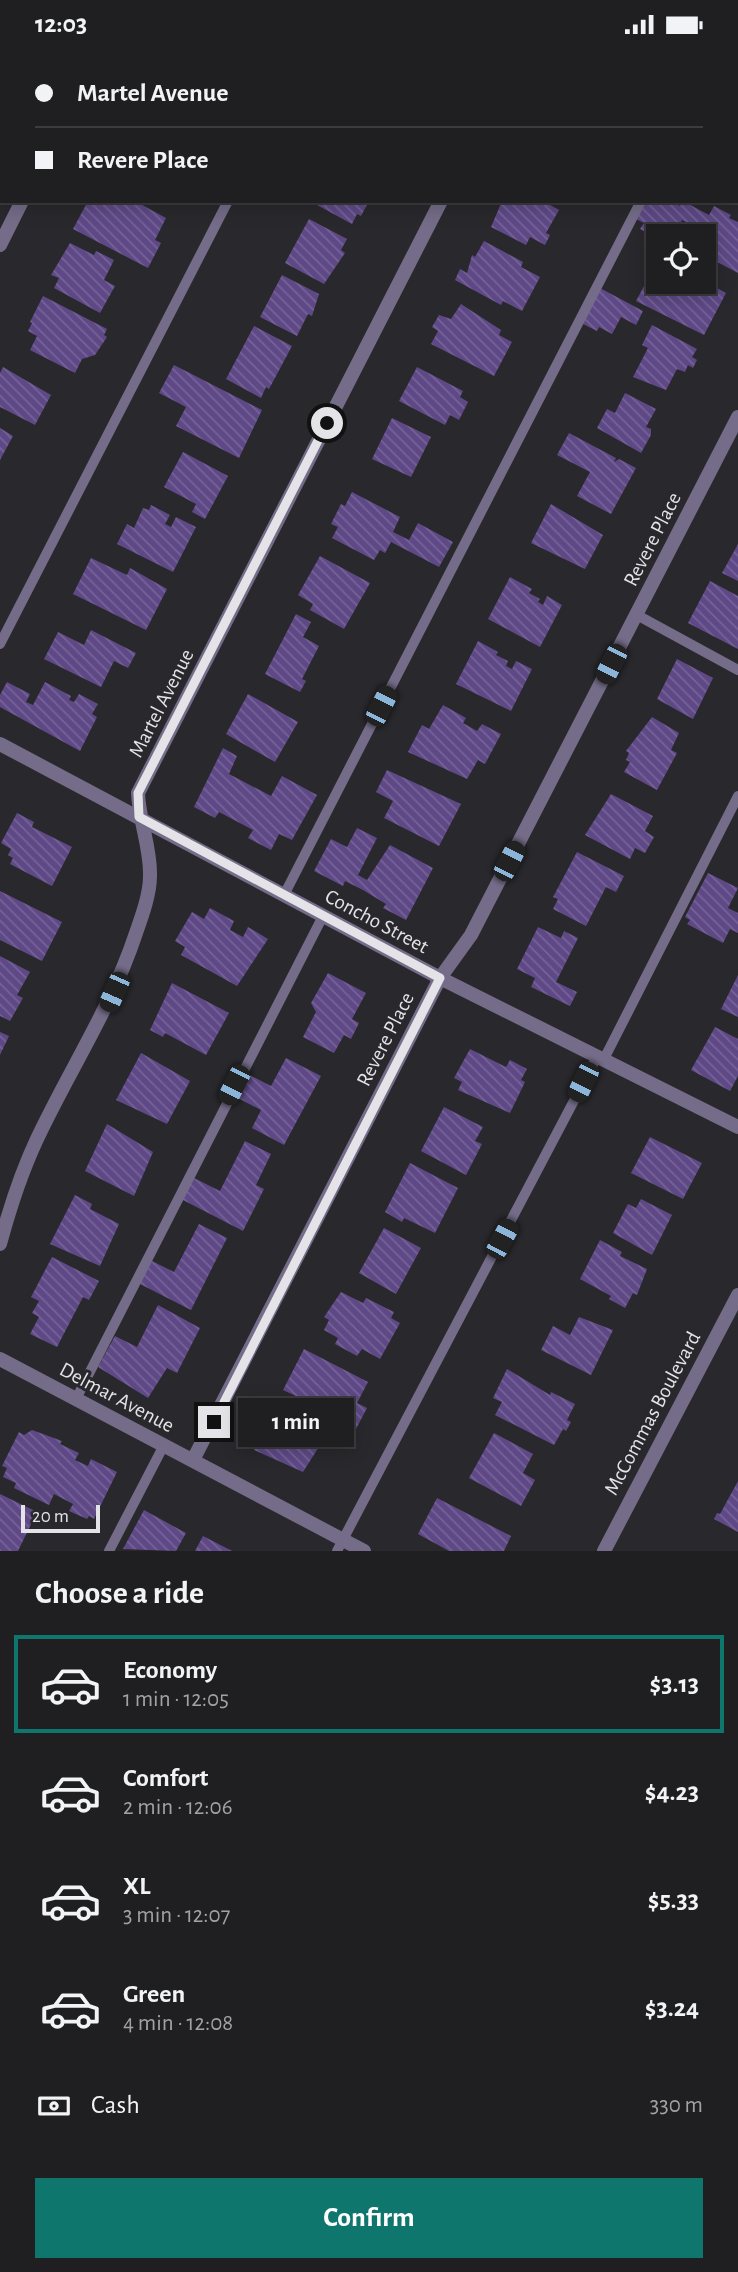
<!DOCTYPE html>
<meta charset="utf-8">
<style>
:root{--surface:#1f1e21;--page:#2c2b2e;--text:#f1f3f6;--muted:#a1a2a5;--line:#3c3c3f;--accent:#0f766e}
body{margin:0;font-family:"Alegreya Sans",sans-serif;background:var(--page);color:var(--text);height:100vh;display:flex;flex-direction:column;font-size:26px;white-space:nowrap}
*{box-sizing:border-box;margin:0}
p{font-size:23px;color:var(--muted)}
.icon{flex:none;width:38px;height:38px;fill:none;stroke:currentColor;stroke-width:2;stroke-linecap:round;stroke-linejoin:round}
.map{position:relative;height:1502px;overflow:hidden}
.sheet{display:flex;flex-direction:column;background:var(--surface);flex:1}
.sheet>*{flex:none}
.banner{position:absolute;left:0px;top:0px;width:738px;height:154px;box-shadow:0 4px 18px #0003,0 0 0 2px var(--line);display:grid;align-content:center;height:154px;padding:0 35px;background:var(--surface)}
.fabs{position:absolute;left:646px;top:175px;display:grid;gap:14px}
.fabs a{display:grid;place-items:center;width:70px;height:70px;border-radius:0px;background:var(--surface);box-shadow:0 4px 18px #0003,0 0 0 2px var(--line);font-size:35px}
.scale{position:absolute;left:21px;bottom:18px;width:79px;box-sizing:border-box;padding-left:7px;border:4px solid #e4e3e7;border-top:0;font-size:19px;line-height:24px;white-space:nowrap;color:#e4e3e7;-webkit-text-stroke:5px #29282c;paint-order:stroke}
.end{position:absolute;width:32px;height:32px;margin:-16px;border:9px solid #e4e3e7;background:#111;box-shadow:0 0 0 4px #111}
.from{border-radius:50%}
.bubble{position:absolute;height:49px;border-radius:0px;background:var(--surface);box-shadow:0 4px 18px #0003,0 0 0 2px var(--line);font-size:23px;font-weight:700;line-height:49px;text-align:center}
.car{position:absolute;width:21px;height:42px;margin:-21px -10px;border-radius:9px;box-shadow:0 0 5px 2px #0007;background:linear-gradient(#222 24%,#8ab4d8 0 40%,#222 0 76%,#8ab4d8 0 86%,#222 0)}
.banner b{display:flex;align-items:center;gap:24px;height:66px;font-size:26px}
.banner b+b{border-top:2px solid var(--line)}
.banner i{width:18px;height:18px;background:var(--text)}
ul{padding:0;list-style:none}
li{display:flex;align-items:center;gap:21px;height:98px;margin:0 14px 10px;padding:0 21px;border:4px solid transparent;border-radius:0px}
li div{flex:1}
li b{display:block;font-size:26px}
li em{font-style:normal;font-weight:700}
li.current{border-color:var(--accent)}
li>.icon{width:63px;height:63px;stroke-width:1.5}
h2{padding:0 35px;font-size:32px;line-height:84px}
.pay{display:flex;align-items:center;gap:18px;height:77px;padding:0 35px;font-size:26px}
.pay p{margin-inline-start:auto}
.action{display:flex;gap:14px;margin-top:auto;padding:14px 35px}
.action a{flex:1;height:80px;border-radius:0px;background:var(--accent);color:#fff;font-size:28px;font-weight:700;line-height:80px;text-align:center}
.status{display:flex;justify-content:space-between;align-items:center;height:49px;padding:0 35px;background:var(--surface);direction:ltr}
.status svg{height:19px;fill:currentColor}
.map>svg:first-child{display:block}
.building{fill:url(#building-back-hatch)}
.lines{fill:none;stroke-linecap:round;stroke-linejoin:round}
.service{stroke:#746c88;stroke-width:10}
.minor{stroke:#746c88;stroke-width:14}
.tertiary{stroke:#746c88;stroke-width:14}
.route{stroke:#e4e3e7;stroke-width:9}
.labels{text-anchor:middle;stroke-width:6;stroke-linejoin:round;paint-order:stroke}
.street-label{font-size:21px;fill:#e4e3e7;stroke:#29282c}
</style>
<div class="status"><b>12:03</b><svg viewBox="0 0 49 12"><path d="M0 12V9h3v3zM5 12V6h3v6zM10 12V3h3v9zM15 12V0h3v12zM26 1h20v11H26zM47 4h2v5h-2z"/></svg></div>
<div class="map">
<svg width="738" height="1502" viewBox="0 0 738 1502">
<defs>
<pattern id="building-back-hatch" width="6" height="6" patternUnits="userSpaceOnUse" patternTransform="scale(1.75)"><rect width="6" height="6" fill="#5e4986"/><path d="M-1 5l2 2M0 0l6 6M5-1l2 2" fill="none" stroke="#756397"/></pattern>
</defs>
<rect width="100%" height="100%" fill="#29282c"/>
<path class="building" d="M88 152H135L166 169 155 191 161 194 148 219 73 180Z
M319 152H369L361 167 357 165 352 175 317 156Z
M502 152H543L559 161 546 184 550 186 545 196 530 188 526 196 491 178Z
M646 152H672L680 157 683 152 709 166 714 157 731 166 729 169 738 173V224L704 206V187H697L700 180 682 171 674 187 658 189 640 180 644 174 636 170Z
M309 170 347 190 341 201 345 204 324 235 285 214Z
M484 192 523 213 521 218 540 228 522 262 503 252 501 256 455 231 460 220 467 224 472 206 475 208Z
M70 194 94 206 96 202 114 211 104 231 115 237 100 264 54 239 59 229 51 226Z
M651 224 658 228V233H694L703 237 701 242 704 244 710 235 726 244 704 286 636 252Z
M282 226 319 245 312 267 308 265 297 287 260 268Z
M600 239 643 262 636 276 621 268 612 285 599 278 597 282 581 274Z
M43 247 107 280 104 286 107 288 95 306 82 310 75 324 30 301 37 287 28 282 32 274 30 273Z
M461 255 501 281 499 286 512 293 494 327 431 295 438 282 432 278 439 266 451 270Z
M652 276 697 300 692 308 697 311 693 319 688 316 685 323 677 320 666 341 633 328 648 299 642 296Z
M254 277 292 297 269 340 266 338 261 349 226 330Z
M174 316 262 361 239 409 176 377 186 358 159 344Z
M3 318 51 346 35 376 0 358V324Z
M417 318 463 342 460 348 468 353 459 371 450 366 445 376 399 352Z
M625 344 656 360 646 378 651 380V386L641 404 597 379 607 360 615 364Z
M392 369 431 388 411 428 372 410Z
M0 379 13 387 0 411Z
M569 384 616 409 614 413 619 410 636 419 611 465 577 447 590 423 557 406Z
M183 403 228 427 205 470 192 463 196 455 164 438Z
M352 443 400 468 393 483 409 491 418 474 453 493 439 518 391 493 385 504 380 501 374 511 332 489 338 478 331 475 341 455 345 457Z
M551 455 603 486 585 520 531 494Z
M151 456 170 466 165 475 171 478 176 468 196 478 173 523 117 495 127 475 134 479 143 459 149 461Z
M738 495V532L722 524Z
M320 507 370 534 344 580 310 561 313 555 298 546Z
M91 509 127 526 130 519 167 540 146 581 73 545Z
M510 528 532 540 529 544 540 550 538 553 543 556 547 547 562 556 540 598 488 570Z
M710 532 738 547V600L688 574Z
M296 565 311 573 303 588 319 597 302 630 306 632 300 643 265 625Z
M91 581 136 604 128 619 114 612 101 638 44 610 58 583 84 596Z
M478 592 498 603 496 606 508 612 506 617 512 620 516 612 532 620 511 662 456 635Z
M677 610 713 629 693 670 657 650Z
M7 633 30 645 26 653 33 656 45 633 71 647 69 651 74 653 79 645 98 655 92 665 97 668 80 702 0 658V646Z
M248 645 298 673 275 713 226 685Z
M443 656 466 669 463 674 477 682 482 675 501 685 485 715 478 711 467 730 408 703 422 676 429 680Z
M652 668 679 684 671 701 677 704 657 741 624 723 630 713 626 711 629 704 626 702Z
M223 699 237 707 229 725 271 747 282 727 317 746 292 791 279 785 271 801 248 789 253 781 219 763 215 769 194 758Z
M387 721 461 755 439 797 384 769 393 752 376 743Z
M611 745 653 767 645 782 654 788 645 804 635 799 630 810 585 786Z
M17 764 34 773 32 778 72 798 52 837 10 815 13 809 8 806 11 800 1 794Z
M357 779 377 789 358 826 367 831 390 796 433 819 406 871 383 859 386 855 363 841 345 832 343 837 314 822 331 790 347 798Z
M577 803 624 827 616 843 606 838 586 877 553 860 558 850 553 848Z
M708 824 738 839 728 859 738 864V884L730 880 723 894 687 875 690 871 685 868Z
M0 842 62 873 42 912 0 891Z
M210 859 234 872 230 881 243 888 248 878 268 890 237 937 181 906 185 898 175 892 192 863 204 870Z
M538 878 561 889 564 882 578 889 556 933 577 943 570 957 531 938 535 929 517 920Z
M0 907 30 923 17 946 23 949 10 972 0 967Z
M328 924 366 944 352 970 359 974 351 990 344 986 334 1004 303 988 316 963 311 954Z
M738 926V968L721 960Z
M172 934 229 964 206 1006 165 984 163 988 150 981Z
M715 978 738 990V1027L730 1042 691 1021Z
M0 983 9 987 0 1006Z
M470 1000 506 1018 510 1011 527 1020 521 1031 525 1033 510 1064 458 1041 462 1033 454 1029Z
M141 1004 190 1032 167 1075 116 1051Z
M286 1009 321 1027 284 1096 252 1079 261 1061 234 1047 246 1024 271 1037Z
M444 1058 483 1078 475 1092 482 1095 466 1126 421 1102Z
M107 1075 153 1103 134 1147 85 1122Z
M650 1088 702 1114 683 1150 631 1124Z
M245 1092 271 1105 256 1136 264 1140 243 1182 181 1150 192 1128 220 1142Z
M410 1114 458 1139 435 1184 404 1169 402 1173 385 1163Z
M75 1146 92 1155 90 1160 119 1175 100 1217 50 1195Z
M641 1150 672 1166 652 1206 613 1184 628 1155 636 1159Z
M199 1175 227 1189 191 1261 138 1234 150 1211 174 1223Z
M384 1179 421 1199 396 1245 359 1224Z
M600 1191 622 1203 620 1207 647 1220 637 1246 633 1244 625 1259 609 1250 611 1247 580 1230Z
M52 1208 99 1232 89 1251 83 1248 57 1298 30 1285 39 1268 32 1264 39 1252 31 1248Z
M341 1243 363 1254 366 1249 394 1263 391 1269 400 1274 380 1310 362 1300 357 1307 335 1295 338 1289 324 1281 329 1271 324 1268Z
M158 1256 200 1279 177 1324 167 1319 148 1349 98 1318 115 1287 137 1298Z
M579 1268 613 1281 591 1326 541 1301 553 1277 570 1286Z
M304 1300 368 1333 357 1354 367 1359 356 1380 325 1364 326 1361 283 1341Z
M507 1320 550 1346 551 1343 575 1355 567 1371 571 1373 566 1382 563 1380 554 1396 495 1366 502 1353 493 1349Z
M286 1356 329 1382 303 1423 254 1401 271 1368 278 1371Z
M32 1381 62 1392 60 1395 79 1404 75 1411 88 1417 91 1410 117 1423 94 1470 89 1467 87 1470 69 1462 73 1455 54 1445 49 1456 14 1439 16 1434 3 1428 7 1419 2 1417 19 1383 24 1386Z
M494 1384 533 1405 523 1424 535 1431 521 1457 469 1429Z
M738 1432V1483L714 1470 717 1464 720 1465Z
M0 1445 37 1463 18 1502H0Z
M437 1449 511 1487 504 1502H449L418 1485Z
M144 1461 186 1484 176 1502 123 1500Z
M203 1487 232 1502H195Z"/>
<g class="lines">
<path class="service" d="M305 2 306 0
M719 2 720 0
M637 566 738 621
M0 595 228 152
M284 846 641 152
M603 1012 738 747
M76 1350 323 867
M109 1502 164 1396
M337 1502 597 1008"/>
<path class="minor" d="M100 2 101 0
M518 2 519 0
M0 196 22 152
M0 695 440 929 738 1078
M0 1195C10 1158 21 1124 37 1090 70 1020 112 957 136 884 142 867 150 845 150 827 151 799 139 772 138 744L441 152
M0 1310 364 1502
M193 1411 440 929 471 886 738 368"/>
<path class="tertiary" d="M604 1502 738 1246"/>
</g>
<g class="lines">
<path class="route" d="M214 1373 440 929 139 768 138 744 327 374"/>
</g>
<g class="labels">
<g class="street-label">
<text transform="translate(652 490) rotate(-63)" y="7">Revere Place</text>
<text transform="translate(161 654) rotate(-63)" y="7">Martel Avenue</text>
<text transform="translate(377 872) rotate(28)" y="7">Concho Street</text>
<text transform="translate(385 990) rotate(-63)" y="7">Revere Place</text>
<text transform="translate(117 1348) rotate(28)" y="7">Delmar Avenue</text>
<text transform="translate(652 1364) rotate(-62)" y="7">McCommas Boulevard</text>
</g>
</g>
</svg>
<div class="fabs">
<a><svg class="icon" aria-label="locate" viewBox="0 0 24 24"><circle cx="12" cy="12" r="6"/><path d="M12 2v4M12 18v4M2 12h4M18 12h4"/></svg></a>
</div>
<div class="scale">20 m</div>
<i class="end from" style="left:327px;top:374px"></i>
<i class="end" style="left:214px;top:1373px"></i>
<div class="bubble" style="left:238px;top:1349px;width:116px">1 min</div>
<i class="car" style="left:611px;top:615px;rotate:207deg"></i>
<i class="car" style="left:381px;top:657px;rotate:27deg"></i>
<i class="car" style="left:509px;top:812px;rotate:27deg"></i>
<i class="car" style="left:114px;top:943px;rotate:204deg"></i>
<i class="car" style="left:583px;top:1033px;rotate:206deg"></i>
<i class="car" style="left:234px;top:1036px;rotate:207deg"></i>
<i class="car" style="left:502px;top:1190px;rotate:28deg"></i>
<div class="banner">
<b><i class="from"></i>Martel Avenue</b>
<b><i></i>Revere Place</b>
</div>
</div>
<section class="sheet">
<h2>Choose a ride</h2>
<ul>
<li class="current"><svg class="icon" aria-label="car" viewBox="0 0 24 24"><path d="M5 17H2v-5l4-1 3-4h7l3 4 3 1v5h-3M9 17h6M6 11h13"/><circle cx="7" cy="17" r="2"/><circle cx="17" cy="17" r="2"/></svg><div><b>Economy</b><p>1 min · 12:05</p></div><em>$3.13</em></li>
<li><svg class="icon" aria-label="car" viewBox="0 0 24 24"><path d="M5 17H2v-5l4-1 3-4h7l3 4 3 1v5h-3M9 17h6M6 11h13"/><circle cx="7" cy="17" r="2"/><circle cx="17" cy="17" r="2"/></svg><div><b>Comfort</b><p>2 min · 12:06</p></div><em>$4.23</em></li>
<li><svg class="icon" aria-label="car" viewBox="0 0 24 24"><path d="M5 17H2v-5l4-1 3-4h7l3 4 3 1v5h-3M9 17h6M6 11h13"/><circle cx="7" cy="17" r="2"/><circle cx="17" cy="17" r="2"/></svg><div><b>XL</b><p>3 min · 12:07</p></div><em>$5.33</em></li>
<li><svg class="icon" aria-label="car" viewBox="0 0 24 24"><path d="M5 17H2v-5l4-1 3-4h7l3 4 3 1v5h-3M9 17h6M6 11h13"/><circle cx="7" cy="17" r="2"/><circle cx="17" cy="17" r="2"/></svg><div><b>Green</b><p>4 min · 12:08</p></div><em>$3.24</em></li>
</ul>
<div class="pay"><svg class="icon" aria-label="cash" viewBox="0 0 24 24"><path d="M3 7h18v10H3z"/><circle cx="12" cy="12" r="2"/></svg>Cash<p>330 m</p></div>
<div class="action"><a>Confirm</a></div>
</section>
